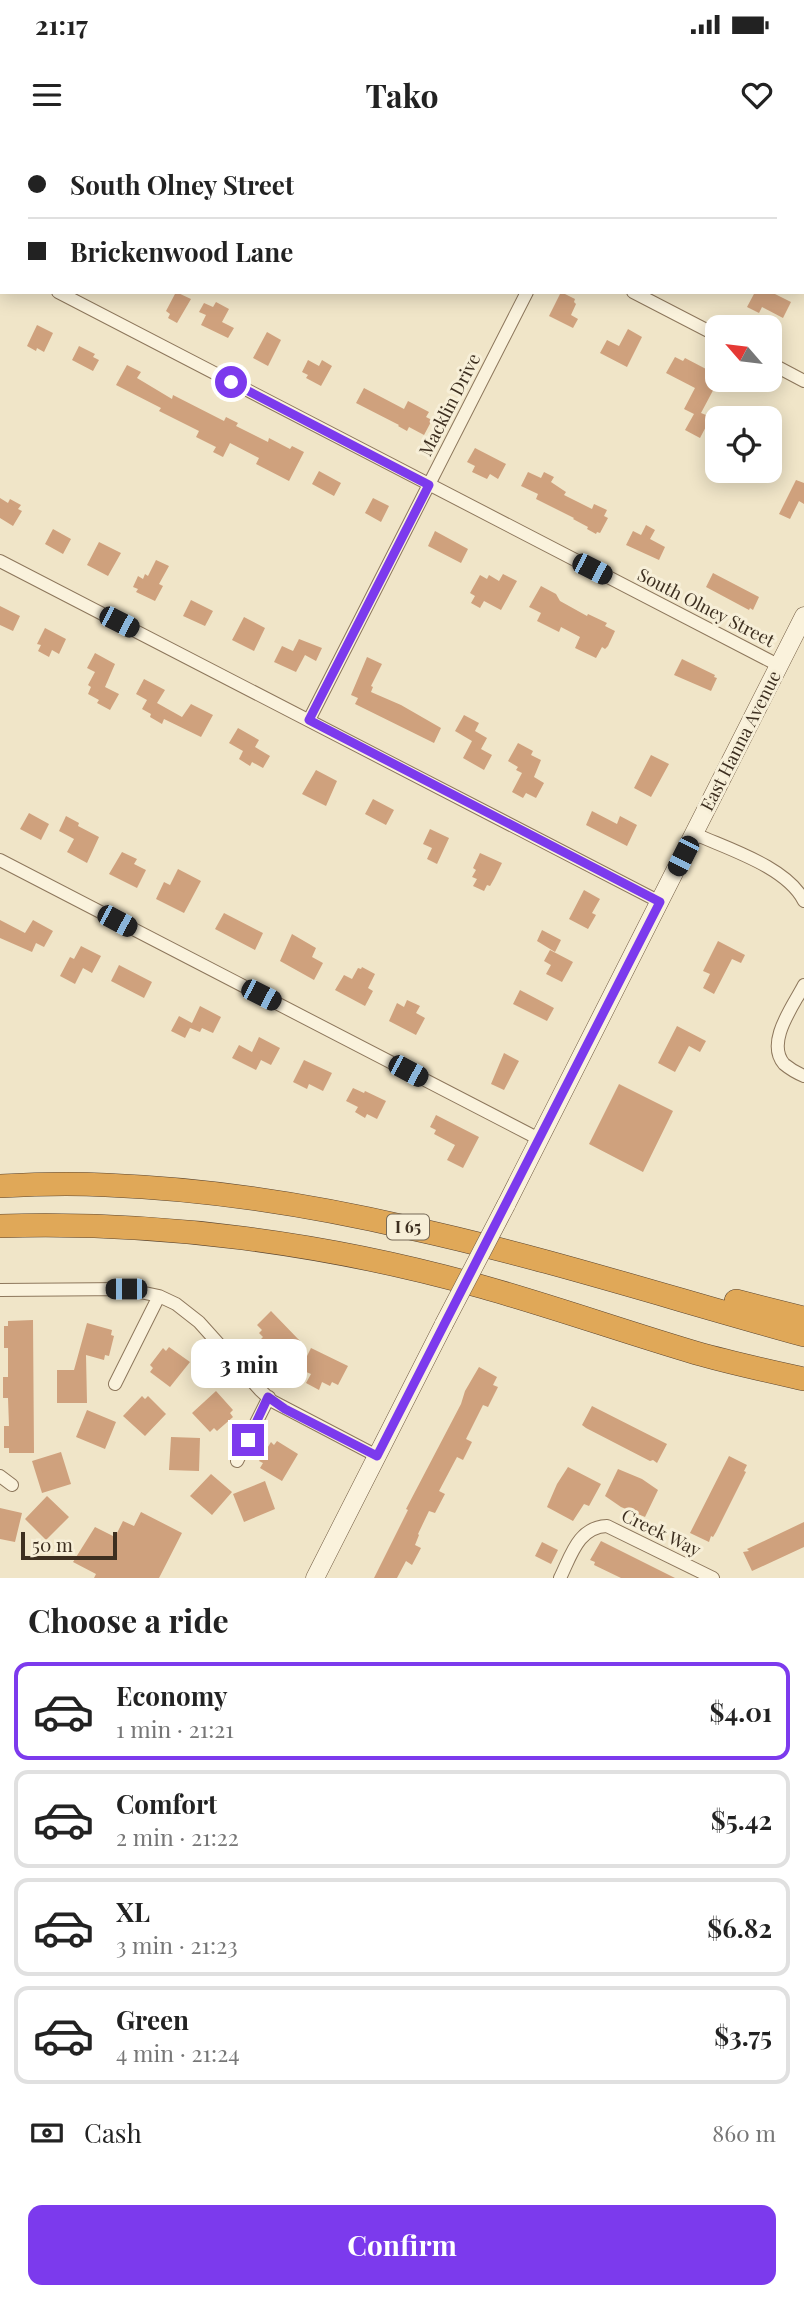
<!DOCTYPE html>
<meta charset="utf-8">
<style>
:root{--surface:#fff;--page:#f6f6f6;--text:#222;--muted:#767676;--line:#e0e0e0;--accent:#7c3aed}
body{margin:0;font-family:"Playfair Display",serif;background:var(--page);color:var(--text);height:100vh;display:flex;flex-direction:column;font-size:26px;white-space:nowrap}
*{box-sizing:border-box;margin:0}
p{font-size:23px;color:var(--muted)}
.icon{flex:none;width:38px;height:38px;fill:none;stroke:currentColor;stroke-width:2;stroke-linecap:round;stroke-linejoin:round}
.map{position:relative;height:1438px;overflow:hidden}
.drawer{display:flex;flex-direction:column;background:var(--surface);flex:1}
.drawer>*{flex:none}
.guide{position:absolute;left:0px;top:0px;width:805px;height:154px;box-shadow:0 4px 18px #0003;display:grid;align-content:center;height:154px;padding:0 28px;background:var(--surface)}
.needle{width:46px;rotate:298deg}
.fabs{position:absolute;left:705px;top:175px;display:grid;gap:14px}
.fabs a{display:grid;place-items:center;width:77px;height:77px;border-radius:14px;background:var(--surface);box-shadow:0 4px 18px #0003;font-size:35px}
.scale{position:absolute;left:21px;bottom:18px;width:96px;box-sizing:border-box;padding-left:7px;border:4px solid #3d2f20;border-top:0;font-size:19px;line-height:24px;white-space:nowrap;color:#3d2f20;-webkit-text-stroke:5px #f7efd8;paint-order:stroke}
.end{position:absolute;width:32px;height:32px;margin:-16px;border:9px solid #7c3aed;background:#fff;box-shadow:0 0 0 4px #fff}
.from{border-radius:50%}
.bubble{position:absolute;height:49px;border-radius:14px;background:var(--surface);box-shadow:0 4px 18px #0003;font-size:23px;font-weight:700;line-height:49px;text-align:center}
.car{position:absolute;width:21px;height:42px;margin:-21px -10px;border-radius:9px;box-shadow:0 0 5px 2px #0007;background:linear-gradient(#222 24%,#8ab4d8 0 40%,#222 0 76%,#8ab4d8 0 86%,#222 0)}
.guide b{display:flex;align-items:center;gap:24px;height:66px;font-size:26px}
.guide b+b{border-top:2px solid var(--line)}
.guide i{width:18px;height:18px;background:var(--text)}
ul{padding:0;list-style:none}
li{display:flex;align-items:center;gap:21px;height:98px;margin:0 14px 10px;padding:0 14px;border:4px solid var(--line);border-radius:14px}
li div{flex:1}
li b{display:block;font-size:26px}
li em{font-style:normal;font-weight:700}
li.active{border-color:var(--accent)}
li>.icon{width:63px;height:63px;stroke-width:1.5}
h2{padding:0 28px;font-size:32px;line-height:84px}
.pay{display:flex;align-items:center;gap:18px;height:77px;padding:0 28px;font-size:26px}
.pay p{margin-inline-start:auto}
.button{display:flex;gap:14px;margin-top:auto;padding:14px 28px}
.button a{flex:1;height:80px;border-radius:14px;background:var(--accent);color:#fff;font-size:28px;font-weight:700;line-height:80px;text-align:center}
.status{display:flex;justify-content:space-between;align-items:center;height:49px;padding:0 35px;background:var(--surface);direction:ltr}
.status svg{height:19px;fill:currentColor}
header{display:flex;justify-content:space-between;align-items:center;height:91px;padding:0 28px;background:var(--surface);font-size:32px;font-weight:700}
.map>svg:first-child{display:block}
.building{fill:#cfa17d}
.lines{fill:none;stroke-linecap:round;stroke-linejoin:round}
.minor-casing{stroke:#8d775c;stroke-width:14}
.secondary-casing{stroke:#6f583f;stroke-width:19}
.motorway-casing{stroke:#5b4530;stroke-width:24}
.minor{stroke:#faf2dc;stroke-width:12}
.secondary{stroke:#faf2dc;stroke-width:18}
.motorway{stroke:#e0a858;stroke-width:23}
.secondary-bridge-casing{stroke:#6f583f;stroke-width:19;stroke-linecap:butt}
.secondary-bridge{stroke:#faf2dc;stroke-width:18}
.route{stroke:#7c3aed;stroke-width:9}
.labels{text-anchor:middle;stroke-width:6;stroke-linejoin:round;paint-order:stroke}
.shield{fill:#f7efd8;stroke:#756957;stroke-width:2}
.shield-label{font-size:16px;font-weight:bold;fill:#3d2f20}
.street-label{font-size:18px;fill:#3d2f20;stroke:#f7efd8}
</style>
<div class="status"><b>21:17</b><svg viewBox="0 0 49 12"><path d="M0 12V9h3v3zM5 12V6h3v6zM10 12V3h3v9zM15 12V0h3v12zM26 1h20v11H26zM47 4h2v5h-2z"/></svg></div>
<header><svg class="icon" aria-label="menu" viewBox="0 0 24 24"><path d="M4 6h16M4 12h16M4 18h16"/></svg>Tako<svg class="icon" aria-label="heart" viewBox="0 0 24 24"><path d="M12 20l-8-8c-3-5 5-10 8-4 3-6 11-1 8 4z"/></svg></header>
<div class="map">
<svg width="804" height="1438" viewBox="0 0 804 1438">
<rect width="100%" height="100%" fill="#f0e5c8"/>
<path class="building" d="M176 152 191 159 177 183 168 178 170 174 166 171Z
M561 152 575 159 574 162 576 164 571 175 578 179 573 188 549 176Z
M755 152H771L791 162 783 178 762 167 759 173 747 167Z
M216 162 229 169 222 182 234 188 228 198 201 185 206 175 199 172 204 163 213 167Z
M37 185 53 193 44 212 37 208 36 211 27 206Z
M628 189 642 197 627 227 600 213 607 200 619 206Z
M267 192 281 200 268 226 253 218Z
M79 206 95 214 93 217 99 220 93 231 72 220Z
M675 217 683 221 685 218 706 229 708 226 718 231V241L701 273 711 277 700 298 685 290 694 274 684 269 695 248 666 233Z
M308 220 319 226 322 220 332 226 321 246 306 238 308 235 302 232Z
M127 225 141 232 137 238 172 259 173 255 224 281 226 277 238 283 236 286 268 302 269 298 290 309 292 306 304 312 289 341 256 324 259 318 230 303 223 317 213 312 216 307 196 297 199 291 159 271 161 268 116 245Z
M364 248 404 269 408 261 429 272 426 277 432 280 424 295 409 287 407 291 398 286 399 285 356 263Z
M475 308 506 324 498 339 490 334 487 339 472 332 475 326 467 322Z
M319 331 341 343 334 356 312 344Z
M528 332 541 338 544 332 554 337 551 342 566 352 564 355 592 369 594 364 607 370 604 376 608 378 600 393 597 392 596 394 587 389 588 387 573 379 574 378 536 359 538 354 521 346Z
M796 340 804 343V364L799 361 790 379 779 374Z
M0 358 8 363 10 359 21 365 18 369 22 371 13 386 0 378Z
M373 358 389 366 381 382 365 373Z
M646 385 655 390 650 399 665 407 659 420 626 405 633 391 641 395Z
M53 389 71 399 63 414 45 404Z
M435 391 468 409 461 423 428 406Z
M99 402 121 413 108 436 87 425Z
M156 420 169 426 159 444 163 446 155 461 136 452 138 449 133 447 138 436 143 439 145 434 148 436Z
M713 433 759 457 753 470 750 468 749 470 706 447Z
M503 434 517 441 501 470 484 461 480 468 471 463 475 456 470 453 480 435 487 439 489 435 499 441Z
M541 446 556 454 560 461 587 476 588 474 607 483 605 486 615 491 608 506 605 509 602 507 596 518 575 508 580 497 561 487 559 492 537 481 541 473 529 467Z
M191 460 213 471 205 486 183 476Z
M0 466 20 476 13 491 0 485Z
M244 477 265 488 254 511 232 500Z
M45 488 66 499 59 514 52 510 49 517 38 511 41 505 37 504Z
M299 499 322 508 316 521 305 515 296 532 274 522 282 506 293 511Z
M95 513 115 524 105 547 119 554 110 570 97 563 99 560 88 554 91 547 88 545 95 532 87 528Z
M367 517 382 524 371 546 373 547 371 552 401 565 441 588 434 603 355 564 358 558 351 555Z
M682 519 715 535 714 537 717 538 711 551 674 535Z
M144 539 165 550 157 563 182 577 191 564 213 575 201 597 164 579 162 584 150 577 151 574 142 569 147 560 136 554Z
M464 575 479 583 475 591 487 598 481 609 492 615 484 630 463 618 472 601 455 591Z
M238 588 259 600 255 607 270 616 263 628 252 622 250 626 239 619 243 611 229 603Z
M518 603 533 611 531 615 541 620 534 637 544 643 536 658 526 653 523 658 512 652 522 633 516 630 518 627 508 621Z
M651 615 669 624 651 657 634 648Z
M316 630 337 641 326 666 302 654Z
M373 659 394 670 386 685 365 674Z
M592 671 617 684 620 676 637 685 627 706 586 685Z
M29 673 49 684 41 700 20 689Z
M66 676 79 683 78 686 99 697 87 723 67 712 74 699 59 691Z
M430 689 449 698 437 724 427 719 432 708 423 704Z
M122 712 137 719 134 724 146 730 137 748 109 734Z
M480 713 502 723 494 739 490 746 487 745 484 751 473 746 477 739 472 737 476 730 473 728Z
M178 729 201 741 184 773 156 759 164 742 170 745Z
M584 750 600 759 592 773 596 775 588 789 569 779Z
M224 773 263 793 255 810 215 789Z
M0 780 25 793 33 780 53 791 44 807 36 803 32 812 0 798Z
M542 790 561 800 555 812 537 801Z
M292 794 316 808 312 817 323 823 314 840 280 821Z
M718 801 745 815 741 823 732 819 714 854 703 848 710 834 703 831Z
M81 806 101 816 92 833 83 828 75 844 60 836 70 817 74 819Z
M550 810 573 822 562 842 546 834 551 825 544 821Z
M119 825 152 842 144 858 111 841Z
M362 827 375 834 368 848 373 851 365 866 335 850 344 835 352 839 358 828 361 829Z
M520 850 554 868 547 881 513 864Z
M407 860 420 866 416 873 425 878 416 895 389 881 397 863 404 867Z
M200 866 221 877 213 893 202 888 200 892 190 888 185 898 171 891 179 876 192 883Z
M677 886 706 901 700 912 689 906 675 932 658 923Z
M259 897 280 908 271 925 261 920 256 930 232 918 239 905 252 912Z
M504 913 519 921 504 950 491 944Z
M304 920 332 933 323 951 309 944 307 949 293 942Z
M619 944 673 971 643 1032 589 1004Z
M353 948 364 953 365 951 386 961 377 979 367 974 365 978 355 972 358 967 346 961Z
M436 975 479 997 463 1028 447 1020 455 1005 434 994 436 990 430 987Z
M271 1171 300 1201 286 1215 281 1211 278 1213 274 1209 268 1215 257 1203 263 1197 259 1193 262 1190 257 1185Z
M33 1180 34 1313H9V1308H4V1286H9L8 1258H3V1237H8V1208H4V1186H8V1181Z
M87 1183 112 1190 111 1195 114 1196 109 1216 105 1215 104 1220 86 1215 87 1263H57V1230H74Z
M169 1207 190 1222 170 1247 150 1232 153 1228 150 1225 163 1208 166 1211Z
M311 1208 348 1226 338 1245 332 1242 330 1246 322 1242 319 1250 306 1243 311 1234 304 1231 306 1228 302 1226Z
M479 1227 497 1237 493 1245 498 1247 488 1267 483 1265 466 1299 472 1302 463 1320 457 1317 439 1351 445 1354 435 1373 429 1371 418 1394 419 1395 415 1405 421 1408 412 1425 406 1421 397 1438H374L408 1370 406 1369 461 1264 465 1251Z
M216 1251 233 1270 230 1273 233 1277 217 1291 214 1288 210 1292 192 1273Z
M142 1256 145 1259 148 1256 166 1274 145 1296 123 1276Z
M592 1266 667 1304 657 1323 653 1320 650 1321 586 1288 582 1285Z
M87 1270 116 1282 105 1309 76 1297Z
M171 1297 200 1298 199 1331 169 1330Z
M277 1301 298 1314 282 1341 260 1328 263 1323 259 1321 271 1302 274 1305Z
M61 1312 71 1344 42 1353 32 1321Z
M729 1316 747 1325 744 1331 746 1332 716 1392 713 1397 711 1396 709 1402 690 1393Z
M568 1327 601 1344 589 1366 584 1364 573 1381 547 1367 557 1344Z
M618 1329 642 1339 658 1350 645 1377 621 1367 605 1356Z
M211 1334 232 1352 212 1375 190 1356Z
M265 1341 275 1369 244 1382 233 1354Z
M47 1356 69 1377 46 1400 25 1379Z
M0 1368 22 1373 15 1402 0 1399Z
M141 1372 182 1393 159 1438H94L96 1434 73 1422 95 1387 115 1397 123 1381 134 1386Z
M804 1382V1407L752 1431 743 1412 749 1411 747 1409Z
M601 1401 675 1438H621L594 1425 595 1422 590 1420Z
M542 1402 558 1410 551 1424 535 1416Z"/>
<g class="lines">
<defs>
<path id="minor" d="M340 0 343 2
M81 2 82 0
M604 2 605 0
M0 122 2 123
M58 152 778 525
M633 152 718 196
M770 223 804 241
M0 421 660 762
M309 580 527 152
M695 694C728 709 787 727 804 761
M0 720 539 999
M804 845C794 865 765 902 784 924 790 929 797 933 804 936
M0 1150 126 1149 159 1156 176 1164 199 1182 260 1250 272 1261 377 1316
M115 1244 159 1156
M237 1321 269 1257
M0 1336 12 1345
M560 1438C571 1416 578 1387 607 1386L713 1438"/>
<path id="secondary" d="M506 1065 804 476
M315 1438 444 1184"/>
<path id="motorway" d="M0 1046C35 1044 71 1043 106 1045 208 1049 311 1065 410 1088 543 1117 673 1159 804 1195
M0 1086C161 1081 327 1103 483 1147 554 1167 625 1192 696 1213 731 1223 768 1231 804 1239
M736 1161 804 1178"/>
</defs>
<use href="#minor" class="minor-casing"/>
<use href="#secondary" class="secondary-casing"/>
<use href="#motorway" class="motorway-casing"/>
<use href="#minor" class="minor"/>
<use href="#secondary" class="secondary"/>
<use href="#motorway" class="motorway"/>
<defs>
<path id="secondary-bridge" d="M444 1184 506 1065"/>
</defs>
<use href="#secondary-bridge" class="secondary-bridge-casing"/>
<use href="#secondary-bridge" class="secondary-bridge"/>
</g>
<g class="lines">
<path class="route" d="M231 242 429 345 309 580 660 762 377 1316 285 1269 268 1257 248 1300"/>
</g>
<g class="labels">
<rect class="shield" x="387" y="1074.5" width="42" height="25" rx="5"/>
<g class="shield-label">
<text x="408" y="1093">I 65</text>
</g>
<g class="street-label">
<text transform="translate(450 265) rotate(-63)" y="6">Macklin Drive</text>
<text transform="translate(706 468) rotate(27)" y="6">South Olney Street</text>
<text transform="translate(741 601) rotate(-63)" y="6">East Hanna Avenue</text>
<text transform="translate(661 1393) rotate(26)" y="6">Creek Way</text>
</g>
</g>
</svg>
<div class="fabs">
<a><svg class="needle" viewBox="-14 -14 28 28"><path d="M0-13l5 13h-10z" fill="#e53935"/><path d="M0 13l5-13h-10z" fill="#767676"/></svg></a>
<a><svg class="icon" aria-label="locate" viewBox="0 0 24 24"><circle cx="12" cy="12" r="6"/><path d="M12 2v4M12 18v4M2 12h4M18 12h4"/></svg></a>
</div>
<div class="scale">50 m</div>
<i class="end from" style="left:231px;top:242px"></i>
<i class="end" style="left:248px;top:1300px"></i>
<div class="bubble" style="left:191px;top:1199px;width:116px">3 min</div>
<i class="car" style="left:592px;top:429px;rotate:117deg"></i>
<i class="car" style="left:119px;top:482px;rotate:117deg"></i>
<i class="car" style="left:683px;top:716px;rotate:207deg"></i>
<i class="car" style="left:117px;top:781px;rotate:118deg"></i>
<i class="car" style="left:261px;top:855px;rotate:117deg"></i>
<i class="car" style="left:408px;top:931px;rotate:118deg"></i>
<i class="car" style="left:126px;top:1149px;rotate:270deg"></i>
<div class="guide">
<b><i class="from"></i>South Olney Street</b>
<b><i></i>Brickenwood Lane</b>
</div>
</div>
<section class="drawer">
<h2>Choose a ride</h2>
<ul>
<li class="active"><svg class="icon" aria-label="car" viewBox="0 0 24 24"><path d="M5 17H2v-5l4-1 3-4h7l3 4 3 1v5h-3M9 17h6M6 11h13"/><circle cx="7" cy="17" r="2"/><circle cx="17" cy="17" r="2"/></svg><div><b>Economy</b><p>1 min · 21:21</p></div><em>$4.01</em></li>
<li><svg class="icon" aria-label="car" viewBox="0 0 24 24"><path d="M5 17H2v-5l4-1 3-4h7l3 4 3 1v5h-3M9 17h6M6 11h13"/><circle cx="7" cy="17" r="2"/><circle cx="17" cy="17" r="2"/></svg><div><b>Comfort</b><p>2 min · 21:22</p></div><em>$5.42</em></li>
<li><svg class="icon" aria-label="car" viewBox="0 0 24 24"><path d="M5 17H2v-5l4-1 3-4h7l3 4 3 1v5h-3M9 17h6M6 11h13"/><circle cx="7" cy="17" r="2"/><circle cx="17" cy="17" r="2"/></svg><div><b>XL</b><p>3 min · 21:23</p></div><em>$6.82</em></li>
<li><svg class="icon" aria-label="car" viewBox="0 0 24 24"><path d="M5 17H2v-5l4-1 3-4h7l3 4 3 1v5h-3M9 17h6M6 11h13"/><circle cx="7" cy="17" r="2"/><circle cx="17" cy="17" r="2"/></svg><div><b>Green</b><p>4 min · 21:24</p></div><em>$3.75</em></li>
</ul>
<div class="pay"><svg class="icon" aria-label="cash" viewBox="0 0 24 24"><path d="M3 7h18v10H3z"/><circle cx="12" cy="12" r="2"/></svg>Cash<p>860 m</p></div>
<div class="button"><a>Confirm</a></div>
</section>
